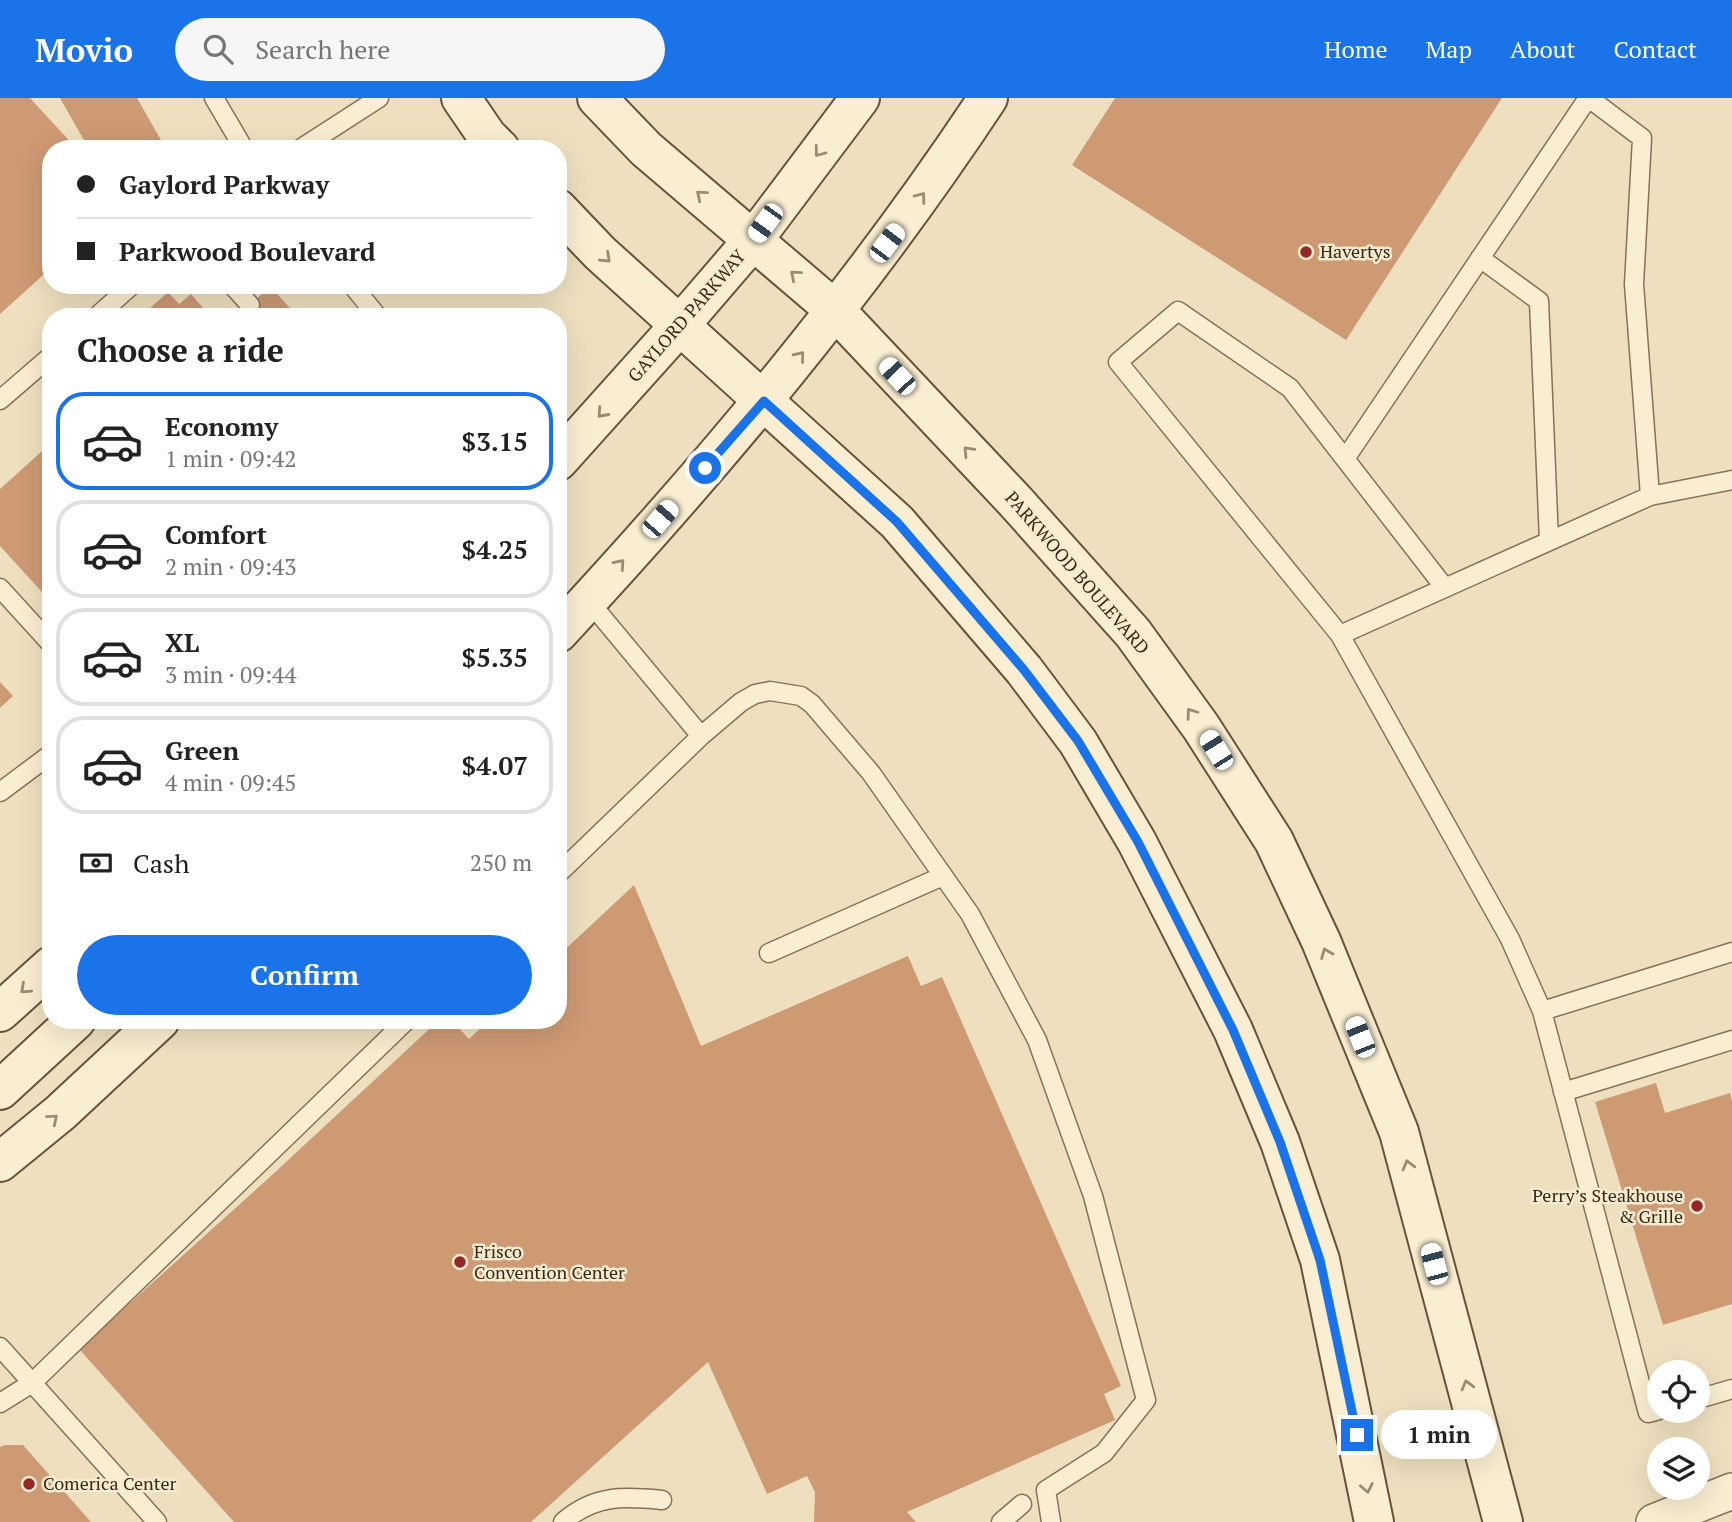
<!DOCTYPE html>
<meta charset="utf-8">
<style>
:root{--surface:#fff;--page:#f6f6f6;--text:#222;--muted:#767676;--line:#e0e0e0;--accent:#1a73e8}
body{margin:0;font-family:"PT Serif",serif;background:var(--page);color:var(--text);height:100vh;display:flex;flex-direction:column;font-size:26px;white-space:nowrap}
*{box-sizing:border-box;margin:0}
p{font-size:23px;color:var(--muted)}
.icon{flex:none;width:38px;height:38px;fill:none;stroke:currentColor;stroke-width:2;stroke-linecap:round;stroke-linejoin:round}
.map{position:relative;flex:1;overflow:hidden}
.drawer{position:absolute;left:42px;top:210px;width:525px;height:721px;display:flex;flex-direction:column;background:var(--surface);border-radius:28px;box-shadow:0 7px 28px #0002}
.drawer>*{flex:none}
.top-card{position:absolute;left:42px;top:42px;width:525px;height:154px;border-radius:28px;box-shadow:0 7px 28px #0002;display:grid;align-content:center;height:154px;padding:0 35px;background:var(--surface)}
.fabs{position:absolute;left:1647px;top:1262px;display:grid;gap:14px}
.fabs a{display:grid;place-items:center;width:63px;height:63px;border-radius:50%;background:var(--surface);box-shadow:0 7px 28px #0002;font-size:35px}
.end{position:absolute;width:32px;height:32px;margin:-16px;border:9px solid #1a73e8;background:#fff;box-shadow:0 0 0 4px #fff}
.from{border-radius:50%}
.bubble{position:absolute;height:49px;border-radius:24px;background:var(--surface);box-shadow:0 7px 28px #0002;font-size:23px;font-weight:800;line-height:49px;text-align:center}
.car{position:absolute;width:21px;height:42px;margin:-21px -10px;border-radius:9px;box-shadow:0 0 5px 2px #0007;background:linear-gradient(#fff 24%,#345 0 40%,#fff 0 76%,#345 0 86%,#fff 0)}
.top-card b{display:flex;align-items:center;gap:24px;height:66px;font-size:26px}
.top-card b+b{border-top:2px solid var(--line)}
.top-card i{width:18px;height:18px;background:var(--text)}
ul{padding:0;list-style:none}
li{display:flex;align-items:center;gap:21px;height:98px;margin:0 14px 10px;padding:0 21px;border:4px solid var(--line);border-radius:28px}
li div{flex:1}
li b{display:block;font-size:26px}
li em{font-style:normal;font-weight:800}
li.selected{border-color:var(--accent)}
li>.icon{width:63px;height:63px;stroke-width:1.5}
h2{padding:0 35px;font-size:32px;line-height:84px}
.pay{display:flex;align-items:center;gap:18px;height:77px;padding:0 35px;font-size:26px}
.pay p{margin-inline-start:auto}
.button{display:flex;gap:14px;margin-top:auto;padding:14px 35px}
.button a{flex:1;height:80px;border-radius:42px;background:var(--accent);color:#fff;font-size:28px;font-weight:800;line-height:80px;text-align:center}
header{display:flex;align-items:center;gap:42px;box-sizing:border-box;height:98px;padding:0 35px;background:var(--accent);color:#fff}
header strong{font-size:33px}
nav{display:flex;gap:38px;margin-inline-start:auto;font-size:24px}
.search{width:490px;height:63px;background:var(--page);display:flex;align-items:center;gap:18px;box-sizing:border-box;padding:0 24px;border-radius:38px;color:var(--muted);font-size:26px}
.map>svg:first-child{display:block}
.building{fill:#cd9a74}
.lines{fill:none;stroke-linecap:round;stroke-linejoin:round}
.lane-casing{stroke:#877157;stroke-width:21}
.street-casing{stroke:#877157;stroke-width:38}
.secondary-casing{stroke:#68523b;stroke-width:42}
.lane{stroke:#f9eed2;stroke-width:18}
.street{stroke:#f9eed2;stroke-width:35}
.secondary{stroke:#f9eed2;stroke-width:38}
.oneway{stroke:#988c77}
.route{stroke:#1a73e8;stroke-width:9}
.poi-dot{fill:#962727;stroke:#f5ebce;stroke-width:2.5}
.labels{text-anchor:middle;stroke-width:5;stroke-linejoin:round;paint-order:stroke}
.poi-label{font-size:18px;fill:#36291c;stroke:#f5ebce;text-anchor:start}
.street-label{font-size:18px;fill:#36291c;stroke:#f5ebce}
</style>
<header>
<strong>Movio</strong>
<div class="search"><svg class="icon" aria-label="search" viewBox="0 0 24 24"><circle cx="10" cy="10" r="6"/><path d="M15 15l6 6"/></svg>Search here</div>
<nav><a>Home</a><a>Map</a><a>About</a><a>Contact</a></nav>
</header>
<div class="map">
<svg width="1732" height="1424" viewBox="0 0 1732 1424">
<rect width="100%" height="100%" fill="#eee0bf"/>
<path class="building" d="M0 0H30L77 51H51V170L0 216Z
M60 0H137L166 51H89Z
M1115 0H1502L1346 242 1072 67Z
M270 188 298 219H237L250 207Z
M168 194 179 206 191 196 211 219H140Z
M51 345V504L0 448V391Z
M0 584 13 598 0 610Z
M634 787 701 948 908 858 921 888 942 879 1121 1288 1104 1296 1115 1322 907 1414 916 1424H814L815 1394 807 1378 767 1396 708 1264 531 1424H234L79 1251 272 1077 439 922H451L469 941 489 922H558V858Z
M1656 985 1665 1015 1730 995 1732 1003V1206L1663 1227 1595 1004Z
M5 1347H23L91 1424H0V1349Z"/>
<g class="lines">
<defs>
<path id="lane" d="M214 0 244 51
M1589 0 1642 40 1634 186 1650 398
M300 51 379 0
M1480 160 1539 203 1549 443
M232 187 250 207
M352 187 378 219
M96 219 132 187
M0 302 51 258
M1345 361 1588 0
M0 490 51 546
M1445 490 1290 290 1178 213 1118 264 1340 537 1650 398 1732 382
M588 502 701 638
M1340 537 1510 841 1542 913
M0 694 51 656
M558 776 701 638 741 604 755 596 770 593 801 598 812 606 871 675 970 816 1037 942 1093 1098 1146 1302 1104 1355 1046 1392 1051 1424
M769 855 943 778
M1563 994 1732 942
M0 1249 157 1424
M1698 1301 1732 1291
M0 1305 32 1285 407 922
M1659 1312 1648 1315 1542 913 1732 854
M563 1424C594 1397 623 1398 662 1402
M1001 1424 1022 1406"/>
<path id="street" d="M1654 1424 1732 1393"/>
<path id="secondary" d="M461 0 487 38 500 51
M597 0 646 51 836 213 1015 403 1133 535 1201 629 1274 743 1321 843 1399 1034 1503 1424
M558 111 600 155 897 424 1024 572 1078 644 1137 744 1233 932 1280 1044 1320 1162 1374 1424
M558 363 680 227 754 141 860 0
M558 535C714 367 861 192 988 0
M0 914 51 868
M0 992 76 922
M0 1064 60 1015 160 922"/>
</defs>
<use href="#lane" class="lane-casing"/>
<use href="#street" class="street-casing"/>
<use href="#secondary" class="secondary-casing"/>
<use href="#lane" class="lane"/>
<use href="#street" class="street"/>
<use href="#secondary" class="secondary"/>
</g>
<defs><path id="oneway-chevron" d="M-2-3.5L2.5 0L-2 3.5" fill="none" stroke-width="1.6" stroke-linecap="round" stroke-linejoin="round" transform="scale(1.75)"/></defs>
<g class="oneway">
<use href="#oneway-chevron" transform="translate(819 54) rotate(127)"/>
<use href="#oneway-chevron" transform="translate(701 97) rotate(-140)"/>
<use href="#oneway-chevron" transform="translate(921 99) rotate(-53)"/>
<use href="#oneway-chevron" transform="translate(606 160) rotate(43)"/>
<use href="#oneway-chevron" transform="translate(795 177) rotate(-139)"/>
<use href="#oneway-chevron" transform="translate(800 258) rotate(-51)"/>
<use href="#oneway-chevron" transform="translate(602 315) rotate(132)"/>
<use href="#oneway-chevron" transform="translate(968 353) rotate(-133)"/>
<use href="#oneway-chevron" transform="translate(620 466) rotate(-49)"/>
<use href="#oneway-chevron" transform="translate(1191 615) rotate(-126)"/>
<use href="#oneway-chevron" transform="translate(1326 855) rotate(-112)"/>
<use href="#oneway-chevron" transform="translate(25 891) rotate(138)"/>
<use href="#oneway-chevron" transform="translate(53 1021) rotate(-40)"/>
<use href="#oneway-chevron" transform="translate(1408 1067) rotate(-105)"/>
<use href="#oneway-chevron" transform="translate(1467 1287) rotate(-105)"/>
<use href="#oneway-chevron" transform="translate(1367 1390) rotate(79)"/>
</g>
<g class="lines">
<path class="route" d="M705 370 764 303 897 424 1024 572 1078 643 1138 744 1233 932 1280 1044 1320 1162 1357 1337"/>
</g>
<g class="poi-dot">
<circle cx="1306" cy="154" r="7"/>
<circle cx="1697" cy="1108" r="7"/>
<circle cx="460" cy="1164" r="7"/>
<circle cx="29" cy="1386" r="7"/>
</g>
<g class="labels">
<g class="poi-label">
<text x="1320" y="160">Havertys</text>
<text x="1683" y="1104" text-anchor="end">Perry’s Steakhouse<tspan x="1683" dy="21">&amp; Grille</tspan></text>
<text x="474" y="1160">Frisco<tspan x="474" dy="21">Convention Center</tspan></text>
<text x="43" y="1392">Comerica Center</text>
</g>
<g class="street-label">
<text transform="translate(687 218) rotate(-49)" y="6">GAYLORD PARKWAY</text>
<text transform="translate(1077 475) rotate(49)" y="6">PARKWOOD BOULEVARD</text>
</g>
</g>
</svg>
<div class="fabs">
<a><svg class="icon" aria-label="locate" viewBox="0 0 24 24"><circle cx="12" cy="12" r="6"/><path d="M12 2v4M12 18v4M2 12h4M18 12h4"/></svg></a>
<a><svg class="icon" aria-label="layers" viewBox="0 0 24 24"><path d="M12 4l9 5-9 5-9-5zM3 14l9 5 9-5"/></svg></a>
</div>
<i class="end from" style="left:705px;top:370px"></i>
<i class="end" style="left:1357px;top:1337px"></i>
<div class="bubble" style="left:1381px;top:1312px;width:116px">1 min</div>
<i class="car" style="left:765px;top:125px;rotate:216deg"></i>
<i class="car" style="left:887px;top:145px;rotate:37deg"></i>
<i class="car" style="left:897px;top:278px;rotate:317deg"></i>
<i class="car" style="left:660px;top:421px;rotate:41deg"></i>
<i class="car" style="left:1216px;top:652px;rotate:328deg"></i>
<i class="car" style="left:1360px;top:939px;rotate:338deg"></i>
<i class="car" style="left:1434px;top:1166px;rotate:345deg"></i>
<div class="top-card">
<b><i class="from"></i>Gaylord Parkway</b>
<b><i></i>Parkwood Boulevard</b>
</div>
<section class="drawer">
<h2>Choose a ride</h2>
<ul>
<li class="selected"><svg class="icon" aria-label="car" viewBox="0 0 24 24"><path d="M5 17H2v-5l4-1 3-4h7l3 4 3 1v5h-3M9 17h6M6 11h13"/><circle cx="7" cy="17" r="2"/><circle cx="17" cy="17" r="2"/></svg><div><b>Economy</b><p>1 min · 09:42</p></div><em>$3.15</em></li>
<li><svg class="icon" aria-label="car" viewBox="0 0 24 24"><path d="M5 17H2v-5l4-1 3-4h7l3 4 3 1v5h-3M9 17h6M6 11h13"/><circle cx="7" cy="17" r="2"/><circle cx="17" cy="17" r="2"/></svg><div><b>Comfort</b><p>2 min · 09:43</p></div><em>$4.25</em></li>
<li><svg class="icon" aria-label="car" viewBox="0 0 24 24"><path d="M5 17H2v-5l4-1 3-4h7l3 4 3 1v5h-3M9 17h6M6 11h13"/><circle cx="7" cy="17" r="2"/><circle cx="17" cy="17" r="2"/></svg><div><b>XL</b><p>3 min · 09:44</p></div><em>$5.35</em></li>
<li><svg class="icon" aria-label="car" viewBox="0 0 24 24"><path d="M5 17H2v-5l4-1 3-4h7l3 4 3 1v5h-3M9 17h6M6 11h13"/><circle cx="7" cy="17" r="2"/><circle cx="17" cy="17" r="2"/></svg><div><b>Green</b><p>4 min · 09:45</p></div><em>$4.07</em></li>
</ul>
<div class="pay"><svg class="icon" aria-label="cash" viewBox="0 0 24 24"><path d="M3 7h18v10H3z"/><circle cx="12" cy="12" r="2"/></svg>Cash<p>250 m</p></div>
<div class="button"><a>Confirm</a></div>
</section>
</div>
